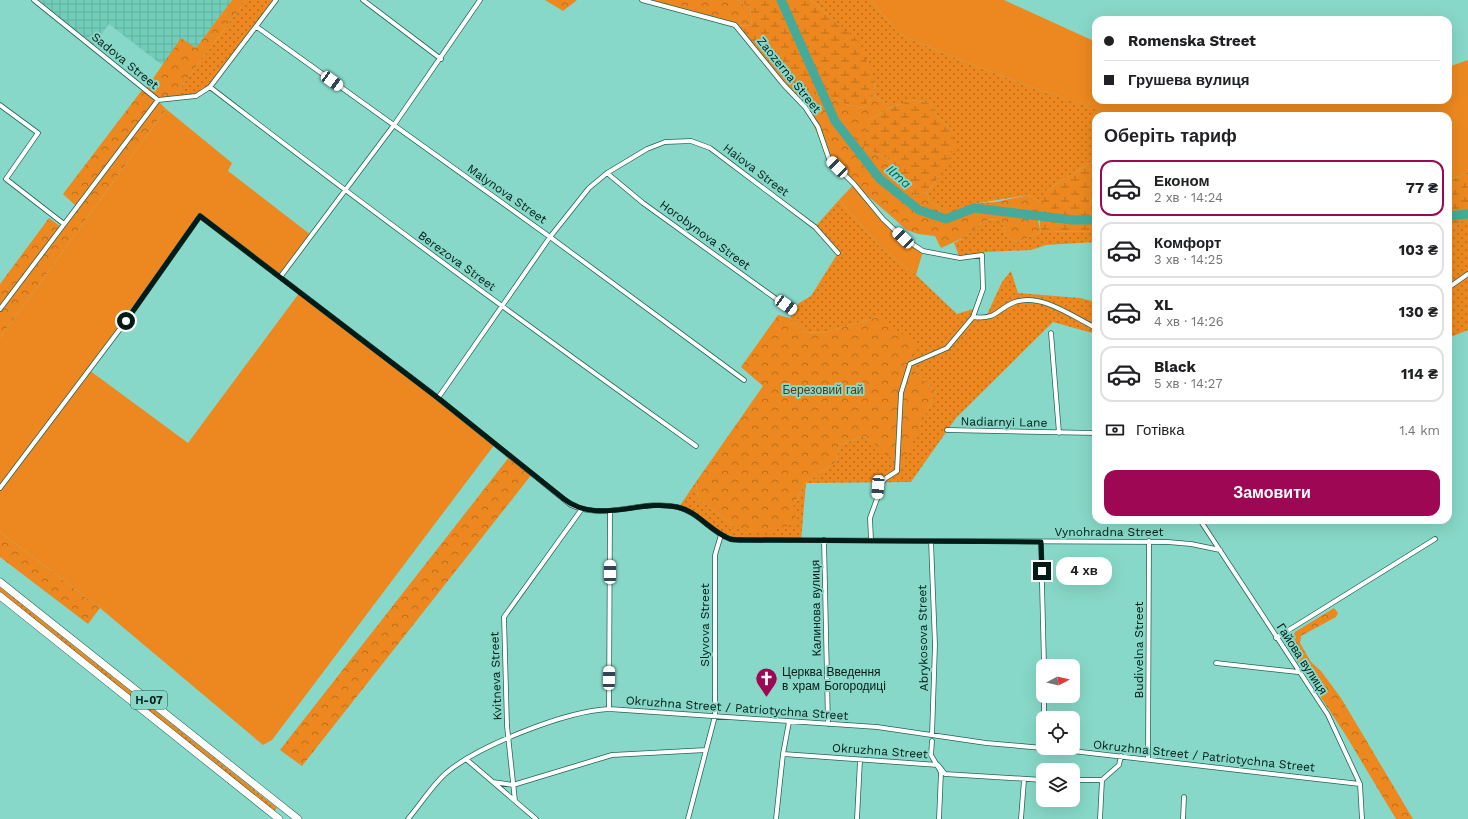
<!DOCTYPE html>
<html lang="uk">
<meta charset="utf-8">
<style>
:root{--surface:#fff;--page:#f2f2f2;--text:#202124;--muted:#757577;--line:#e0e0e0;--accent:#9d0753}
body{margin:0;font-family:"Work Sans",sans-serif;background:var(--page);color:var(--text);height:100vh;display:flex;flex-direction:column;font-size:15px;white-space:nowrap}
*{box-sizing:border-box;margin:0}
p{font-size:13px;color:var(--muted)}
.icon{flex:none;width:22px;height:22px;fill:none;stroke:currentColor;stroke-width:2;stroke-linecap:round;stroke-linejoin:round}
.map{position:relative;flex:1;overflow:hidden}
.side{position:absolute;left:1092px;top:112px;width:360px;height:412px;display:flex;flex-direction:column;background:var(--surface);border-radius:12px;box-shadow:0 4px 16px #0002}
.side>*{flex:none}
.top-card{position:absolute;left:1092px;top:16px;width:360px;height:88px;border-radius:12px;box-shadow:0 4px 16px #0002;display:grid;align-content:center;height:88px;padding:0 12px;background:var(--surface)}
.needle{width:26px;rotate:83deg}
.fabs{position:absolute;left:1036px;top:659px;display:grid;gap:8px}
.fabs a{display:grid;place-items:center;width:44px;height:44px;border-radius:8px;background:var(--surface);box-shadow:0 4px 16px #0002;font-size:20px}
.end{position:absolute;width:18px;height:18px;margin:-9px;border:5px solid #021b16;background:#fff;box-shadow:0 0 0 2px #fff}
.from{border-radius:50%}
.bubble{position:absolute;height:28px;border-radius:12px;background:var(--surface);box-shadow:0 4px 16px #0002;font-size:13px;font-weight:700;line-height:28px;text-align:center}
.car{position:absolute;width:12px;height:24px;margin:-12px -6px;border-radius:5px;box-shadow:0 0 3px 1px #0007;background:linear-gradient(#fff 24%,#345 0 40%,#fff 0 76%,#345 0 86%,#fff 0)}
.top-card b{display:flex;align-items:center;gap:14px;height:38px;font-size:15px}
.top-card b+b{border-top:1px solid var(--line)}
.top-card i{width:10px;height:10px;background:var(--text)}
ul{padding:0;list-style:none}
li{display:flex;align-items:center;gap:12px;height:56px;margin:0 8px 6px;padding:0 4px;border:2px solid var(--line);border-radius:12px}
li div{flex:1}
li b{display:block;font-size:15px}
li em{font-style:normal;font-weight:700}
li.current{border-color:var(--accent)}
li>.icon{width:36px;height:36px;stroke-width:1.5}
h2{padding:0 12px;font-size:18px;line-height:48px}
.pay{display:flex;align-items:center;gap:10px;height:44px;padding:0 12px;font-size:15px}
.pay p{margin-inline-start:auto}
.action{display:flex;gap:8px;margin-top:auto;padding:8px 12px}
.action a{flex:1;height:46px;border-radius:12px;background:var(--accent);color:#fff;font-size:16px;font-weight:700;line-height:46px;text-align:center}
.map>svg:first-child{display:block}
.industrial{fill:url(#industrial-grid)}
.grass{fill:url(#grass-dots)}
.forest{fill:url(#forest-crowns)}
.wetland{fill:url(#wetland-marsh)}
.garden{fill:#ec881f}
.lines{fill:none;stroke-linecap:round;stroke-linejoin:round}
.river{stroke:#45aa99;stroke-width:9}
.minor-casing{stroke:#236358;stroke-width:5.5}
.primary-casing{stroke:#236358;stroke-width:8}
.minor{stroke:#fff;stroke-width:4}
.primary{stroke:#fff;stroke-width:7}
.route{stroke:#021b16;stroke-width:5}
.labels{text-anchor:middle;stroke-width:4;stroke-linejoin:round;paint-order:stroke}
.shield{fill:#87d8c8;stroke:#2a544b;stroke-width:1}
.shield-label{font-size:11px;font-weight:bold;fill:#021b16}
.street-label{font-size:12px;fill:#021b16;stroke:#87d8c8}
.park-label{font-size:12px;fill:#603711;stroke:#87d8c8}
.poi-label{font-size:12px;fill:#021b16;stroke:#87d8c8;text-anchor:start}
.water-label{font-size:13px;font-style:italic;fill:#005c50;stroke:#87d8c8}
</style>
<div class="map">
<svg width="1468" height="819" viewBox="0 0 1468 819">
<defs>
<pattern id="industrial-grid" width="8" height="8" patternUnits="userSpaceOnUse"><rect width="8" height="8" fill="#71cdba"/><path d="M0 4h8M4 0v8" fill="none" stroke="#60af9f"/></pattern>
<pattern id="grass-dots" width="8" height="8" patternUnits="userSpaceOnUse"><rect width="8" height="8" fill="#ec881f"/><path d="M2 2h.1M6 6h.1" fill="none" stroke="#bd6e1a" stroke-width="1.8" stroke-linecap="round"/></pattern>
<pattern id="forest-crowns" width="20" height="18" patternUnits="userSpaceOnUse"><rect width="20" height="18" fill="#ec881f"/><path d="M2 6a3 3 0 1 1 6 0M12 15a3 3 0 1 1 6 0" fill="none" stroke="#bd6e1a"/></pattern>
<pattern id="wetland-marsh" width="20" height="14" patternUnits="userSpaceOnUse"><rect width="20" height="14" fill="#ec881f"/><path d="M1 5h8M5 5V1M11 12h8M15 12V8" fill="none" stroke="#bd6e1a"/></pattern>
</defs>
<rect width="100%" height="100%" fill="#87d8c8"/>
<path class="industrial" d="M34 0H232L196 48 170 56 162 65 109 24 92 47Z"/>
<path class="grass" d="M246 0H276L210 87 196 96 172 99Z
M811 0H871L899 34 960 60 1034 88 1120 116H1096V159L1044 192V204L1029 195 978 203 962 209H943L929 201 927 192 940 176 952 130 937 116 930 103 911 100 892 107 874 95 875 80 844 29Z
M839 200 881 248 916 275 957 314 976 308 973 317 985 319 1002 282 1011 271 1018 293 1080 298 1096 302V334L1053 322 956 418 911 482 806 483 801 541 731 539 679 507 696 482 698 499 738 529 793 507 805 483 836 462 839 445 865 436 901 466 936 392 914 370 878 317 826 332 806 333 790 318 799 303 811 296 838 253 815 227Z
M1001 219 1006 236 1017 242 1041 232 1096 231V242L1046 245 1031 250 985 252 982 255 960 258 954 243 965 237 985 220Z
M1463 220H1468V330L1448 338V234Z
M0 587 277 808 274 811 0 592Z"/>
<path class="forest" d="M232 0H246L172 99 158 101 166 109 0 338V284L49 218 61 227 76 206 63 194 142 90H145L181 38 196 48Z
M545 0H577L563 11Z
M642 0H738L750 8 752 26 735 25Z
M813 94 824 98H834L848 105 863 108 874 95 892 107 869 120 864 148 887 158 915 195 927 192 929 201 943 209H962L978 203 996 202 1029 195 1044 204 1038 221 1041 232 1017 242 1006 236 1001 219 985 220 965 237 941 248 935 236 918 234 907 230 854 184 829 159 805 107Z
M778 315 790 318 806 333 826 332 878 317 915 343 914 370 936 392 901 467 865 436 839 445 836 462 805 483 793 507 797 523 762 533 738 529 698 499 696 482 763 386 741 367Z
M510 456 532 474 302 766 280 750Z
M0 532 100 608 88 624 0 557Z
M1334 608 1338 613 1336 617 1301 636 1300 643 1311 662 1321 671 1341 698 1413 819H1396L1345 734 1287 646 1295 632Z"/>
<path class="wetland" d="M738 0H811L858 41 875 80 874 95 863 108 848 105 834 98H824L813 94 805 107 735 25 752 26 750 8Z
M911 100 930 103 937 116 952 130 956 145 940 176 927 192 915 195 887 158 864 148 863 139 869 120 892 107Z
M1096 159V231L1041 232C1037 217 1044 207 1044 192Z
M1468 172V220H1463L1448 234V182Z"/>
<path class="garden" d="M871 0H1004L1096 42V100H1265L1279 103 1323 100H1448V67L1468 60V172L1448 182V116H1119L1034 88 960 60 899 34Z
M166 109 232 163 228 171 311 235 281 276 200 217 124 318 89 370 188 443 300 292 495 444 272 740 263 745 100 608 0 532V338Z
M854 184 890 226 923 251 916 275 881 248 839 200Z"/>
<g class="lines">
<path class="river" d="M781 0 835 121 880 179 919 210 946 219 974 208 1072 220H1096
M1448 216 1468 214"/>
<defs>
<path id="minor" d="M34 0 158 100
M363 0 441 59
M642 0 735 25 783 84 805 107 818 127 829 159 854 184 883 219 903 238 923 251 960 258 982 255 983 289 973 317C998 320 996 309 1015 302 1042 293 1073 317 1096 328
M257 27 550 237 744 380
M210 87C369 210 532 329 696 446
M158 100 196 96 210 87 276 0
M0 105 38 133 6 179 64 224
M607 173 643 203 793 311
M281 276 394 125 480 0
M1448 288 1468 274
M0 309 158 100
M1051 333 1059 433
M438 398 550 237 589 188 607 173 647 149 665 142 691 141 710 148 815 227 838 253
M947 430 1096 433
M0 488 126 321 200 216 438 398 571 505C605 521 642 499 677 507 697 511 711 532 730 539 734 540 740 540 745 540L1168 542 1191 544 1220 550
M1200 520 1328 715 1360 784 1362 819
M824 540 828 724
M871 540 870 518 878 496V487L886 478 897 471 901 393 910 364 947 348 973 317
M931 541 935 645 932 735
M1041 542 1044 666
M1276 638 1435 539
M1216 663 1298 672
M1044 696V718
M609 709 610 511
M932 741 931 755 941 772 939 819
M1046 748 1360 784
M783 754 938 765 945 774 1043 780
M466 759 536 819
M1148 759 1149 541
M1073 780H1102
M493 782 513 785 612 755 706 750
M515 801 507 726 504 617 581 510
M408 819C420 805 431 787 445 774 477 746 566 711 609 709L877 727 986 743 1043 748
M688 819 715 716V555L721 535
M776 819 783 754 789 722
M857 819 860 760
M1021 819 1024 780
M1100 819 1102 780 1119 765 1121 756
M1183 819 1184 797"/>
<path id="primary" d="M0 582 298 819
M0 596 279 819"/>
</defs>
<use href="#minor" class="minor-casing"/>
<use href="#primary" class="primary-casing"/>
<use href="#minor" class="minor"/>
<use href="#primary" class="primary"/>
</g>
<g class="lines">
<path class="route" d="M126 321 200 216 438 398 564 499C597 525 639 499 677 507 697 511 711 532 730 539 734 540 740 540 745 540L1041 542 1042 571"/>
</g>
<defs>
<symbol id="church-pin" viewBox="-11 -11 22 30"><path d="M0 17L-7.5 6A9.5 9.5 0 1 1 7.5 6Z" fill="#9d0753" stroke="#87d8c8"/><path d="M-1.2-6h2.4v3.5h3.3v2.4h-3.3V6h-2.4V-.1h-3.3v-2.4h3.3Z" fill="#fff"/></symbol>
</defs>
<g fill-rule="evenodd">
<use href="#church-pin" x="754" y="666" width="25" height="34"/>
</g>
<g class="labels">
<rect class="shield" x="131" y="691" width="36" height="18" rx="3"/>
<g class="shield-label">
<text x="149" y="704">Н-07</text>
</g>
<g class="street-label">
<text transform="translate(125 61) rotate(39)" y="4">Sadova Street</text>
<text transform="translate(789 75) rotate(51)" y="4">Zaozerna Street</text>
<text transform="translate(756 170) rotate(37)" y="4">Haiova Street</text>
<text transform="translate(507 194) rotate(35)" y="4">Malynova Street</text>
<text transform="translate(705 235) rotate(36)" y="4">Horobynova Street</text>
<text transform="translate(457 261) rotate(36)" y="4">Berezova Street</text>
<text transform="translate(1004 422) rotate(1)" y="4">Nadiarnyi Lane</text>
<text x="1109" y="536">Vynohradna Street</text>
<text transform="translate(816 608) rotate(-91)" y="4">Калинова вулиця</text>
<text transform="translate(705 625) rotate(-90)" y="4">Slyvova Street</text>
<text transform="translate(923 638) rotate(-91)" y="4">Abrykosova Street</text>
<text transform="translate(1139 650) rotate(-90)" y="4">Budivelna Street</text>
<text transform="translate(1302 659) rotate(57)" y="4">Гайова вулиця</text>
<text transform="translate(496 676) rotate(-92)" y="4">Kvitneva Street</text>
<text transform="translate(737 708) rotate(4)" y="4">Okruzhna Street / Patriotychna Street</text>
<text transform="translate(880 751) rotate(4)" y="4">Okruzhna Street</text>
<text transform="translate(1204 756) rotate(6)" y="4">Okruzhna Street / Patriotychna Street</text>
</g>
<g class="park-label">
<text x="823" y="394">Березовий гай</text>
</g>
<g class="poi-label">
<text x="782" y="676">Церква Введення<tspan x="782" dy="14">в храм Богородиці</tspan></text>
</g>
<g class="water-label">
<text transform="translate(899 176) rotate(41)" y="5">Ilma</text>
</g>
</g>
</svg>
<div class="fabs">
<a><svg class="needle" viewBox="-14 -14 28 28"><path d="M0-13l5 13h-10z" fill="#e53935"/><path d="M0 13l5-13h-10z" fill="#757577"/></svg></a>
<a><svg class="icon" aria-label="locate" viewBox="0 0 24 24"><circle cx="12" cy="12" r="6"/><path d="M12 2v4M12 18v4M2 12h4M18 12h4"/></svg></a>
<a><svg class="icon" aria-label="layers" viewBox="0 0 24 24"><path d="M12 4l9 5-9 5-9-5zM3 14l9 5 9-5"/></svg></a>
</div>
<i class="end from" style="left:126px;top:321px"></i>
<i class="end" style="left:1042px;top:571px"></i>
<div class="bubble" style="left:1056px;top:557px;width:56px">4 хв</div>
<i class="car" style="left:332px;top:81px;rotate:126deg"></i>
<i class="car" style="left:837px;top:167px;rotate:315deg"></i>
<i class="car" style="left:903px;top:238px;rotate:314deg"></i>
<i class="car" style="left:786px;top:305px;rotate:125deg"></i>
<i class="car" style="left:878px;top:487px;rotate:184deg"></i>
<i class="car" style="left:610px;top:572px;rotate:0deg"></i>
<i class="car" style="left:609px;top:678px;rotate:1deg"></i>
<div class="top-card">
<b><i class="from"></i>Romenska Street</b>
<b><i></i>Грушева вулиця</b>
</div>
<section class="side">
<h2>Оберіть тариф</h2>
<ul>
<li class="current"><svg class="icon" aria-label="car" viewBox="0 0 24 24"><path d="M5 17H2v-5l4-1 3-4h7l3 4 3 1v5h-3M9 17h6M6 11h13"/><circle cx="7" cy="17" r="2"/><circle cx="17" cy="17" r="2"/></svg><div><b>Економ</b><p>2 хв · 14:24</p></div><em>77 ₴</em></li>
<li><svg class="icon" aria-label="car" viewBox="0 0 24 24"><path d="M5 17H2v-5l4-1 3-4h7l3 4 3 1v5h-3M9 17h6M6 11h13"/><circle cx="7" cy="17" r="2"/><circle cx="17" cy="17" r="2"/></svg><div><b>Комфорт</b><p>3 хв · 14:25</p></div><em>103 ₴</em></li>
<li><svg class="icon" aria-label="car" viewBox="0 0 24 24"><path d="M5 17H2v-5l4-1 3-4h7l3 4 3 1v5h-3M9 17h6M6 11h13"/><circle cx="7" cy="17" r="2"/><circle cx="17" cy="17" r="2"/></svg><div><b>XL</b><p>4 хв · 14:26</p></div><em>130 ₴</em></li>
<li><svg class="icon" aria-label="car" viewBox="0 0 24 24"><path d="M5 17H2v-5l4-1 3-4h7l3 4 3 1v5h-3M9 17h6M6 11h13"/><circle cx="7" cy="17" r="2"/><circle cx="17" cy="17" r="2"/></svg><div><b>Black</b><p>5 хв · 14:27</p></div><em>114 ₴</em></li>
</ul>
<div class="pay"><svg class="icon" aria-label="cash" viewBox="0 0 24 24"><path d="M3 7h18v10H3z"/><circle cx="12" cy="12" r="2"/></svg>Готівка<p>1.4 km</p></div>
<div class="action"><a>Замовити</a></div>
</section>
</div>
